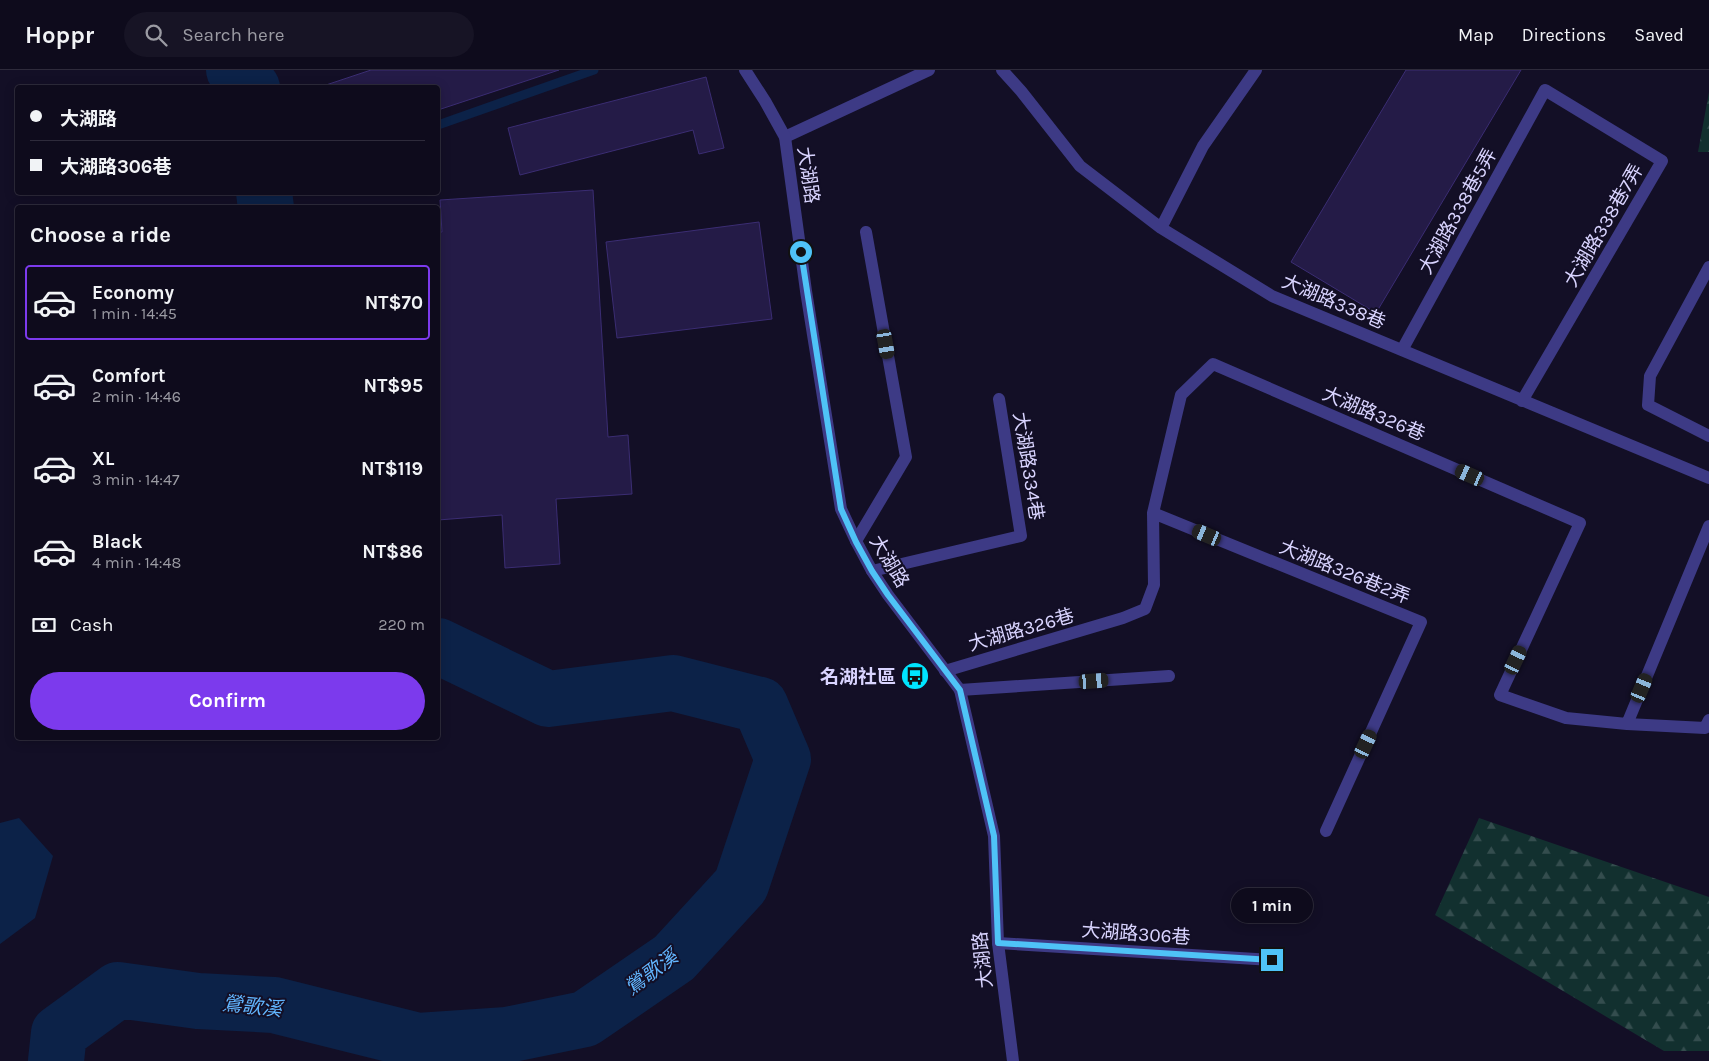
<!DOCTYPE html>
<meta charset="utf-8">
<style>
:root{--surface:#0e0b1c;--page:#171425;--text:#f1f3f6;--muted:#9b9ba3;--line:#2e2b3b;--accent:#7c3aed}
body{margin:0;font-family:Karla,"Noto Sans TC",sans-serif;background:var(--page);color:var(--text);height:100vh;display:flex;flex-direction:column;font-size:19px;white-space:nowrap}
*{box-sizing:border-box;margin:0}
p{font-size:16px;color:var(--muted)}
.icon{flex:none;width:28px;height:28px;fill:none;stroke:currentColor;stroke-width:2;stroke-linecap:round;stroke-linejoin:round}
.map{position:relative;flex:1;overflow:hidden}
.details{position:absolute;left:15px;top:135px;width:425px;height:535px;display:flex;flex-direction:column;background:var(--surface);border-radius:5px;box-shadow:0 2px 12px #0003,0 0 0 1px var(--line)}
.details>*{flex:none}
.guide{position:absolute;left:15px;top:15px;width:425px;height:110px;border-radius:5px;box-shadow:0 2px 12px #0003,0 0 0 1px var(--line);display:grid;align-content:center;height:110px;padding:0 15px;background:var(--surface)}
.end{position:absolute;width:22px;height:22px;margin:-11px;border:6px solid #4fc3f7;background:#111;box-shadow:0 0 0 2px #111}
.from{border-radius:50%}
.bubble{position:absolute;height:35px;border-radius:18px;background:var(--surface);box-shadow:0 2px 12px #0003,0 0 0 1px var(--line);font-size:16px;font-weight:700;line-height:35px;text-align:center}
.car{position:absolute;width:15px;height:30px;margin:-15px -8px;border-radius:6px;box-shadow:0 0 4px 1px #0007;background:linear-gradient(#222 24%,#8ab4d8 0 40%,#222 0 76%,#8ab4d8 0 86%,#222 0)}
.guide b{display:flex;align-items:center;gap:18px;height:48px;font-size:19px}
.guide b+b{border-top:1px solid var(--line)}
.guide i{width:12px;height:12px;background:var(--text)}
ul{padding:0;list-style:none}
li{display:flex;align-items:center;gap:15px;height:75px;margin:0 10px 8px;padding:0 5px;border:2px solid transparent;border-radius:5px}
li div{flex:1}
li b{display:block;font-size:19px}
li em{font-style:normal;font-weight:700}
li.selected{border-color:var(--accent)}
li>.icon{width:45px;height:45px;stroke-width:1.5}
h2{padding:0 15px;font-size:22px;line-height:60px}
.pay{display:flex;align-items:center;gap:12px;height:55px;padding:0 15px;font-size:19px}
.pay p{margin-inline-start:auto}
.action{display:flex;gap:10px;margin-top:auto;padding:10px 15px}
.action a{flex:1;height:58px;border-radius:30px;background:var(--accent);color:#fff;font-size:20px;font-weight:700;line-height:58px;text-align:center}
header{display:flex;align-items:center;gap:30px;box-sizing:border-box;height:70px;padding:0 25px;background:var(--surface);border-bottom:1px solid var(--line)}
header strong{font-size:24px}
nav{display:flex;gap:28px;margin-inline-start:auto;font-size:18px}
.search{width:350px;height:45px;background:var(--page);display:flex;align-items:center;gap:12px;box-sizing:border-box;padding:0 18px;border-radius:28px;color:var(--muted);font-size:19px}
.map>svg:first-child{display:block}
.forest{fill:url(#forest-firs)}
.water{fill:#0c2248}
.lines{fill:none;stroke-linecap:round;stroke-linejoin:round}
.stream{stroke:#0c2248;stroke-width:9}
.river{stroke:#0c2248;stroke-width:56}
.building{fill:#241b47;stroke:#3b2d73}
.service{stroke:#3d3a85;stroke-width:12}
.tertiary{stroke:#3d3a85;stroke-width:12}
.route{stroke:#4fc3f7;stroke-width:6}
.labels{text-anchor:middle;stroke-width:4;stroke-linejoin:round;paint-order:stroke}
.street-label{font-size:19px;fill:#d9d4ff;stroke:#130f26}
.poi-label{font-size:19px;font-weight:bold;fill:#d9d4ff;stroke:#130f26;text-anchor:end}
.water-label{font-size:20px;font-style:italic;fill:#62b6ff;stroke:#130f26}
</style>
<header>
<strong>Hoppr</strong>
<div class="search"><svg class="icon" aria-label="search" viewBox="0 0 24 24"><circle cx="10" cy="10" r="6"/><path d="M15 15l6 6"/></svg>Search here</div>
<nav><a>Map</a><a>Directions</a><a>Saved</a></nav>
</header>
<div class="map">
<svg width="1709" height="991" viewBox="0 0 1709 991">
<defs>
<pattern id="forest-firs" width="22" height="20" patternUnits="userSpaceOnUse" patternTransform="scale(1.25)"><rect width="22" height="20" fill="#12302f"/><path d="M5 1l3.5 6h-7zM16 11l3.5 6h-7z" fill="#344d4e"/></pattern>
</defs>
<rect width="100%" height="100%" fill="#130f26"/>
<path class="forest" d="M1709 22V82H1698Z
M1479 748 1709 827V981H1664L1435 845Z"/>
<path class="water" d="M19 748 53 786 35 848 0 874V753Z"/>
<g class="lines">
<path class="stream" d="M438 55 594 0
M265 134 284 122"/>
<path class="river" d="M234 0 252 18
M264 122 266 138
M56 991 59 963 118 920 198 931 274 935 418 971 507 965 585 949 674 888 741 815 783 689 760 635 673 613 548 629 438 576"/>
</g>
<path class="building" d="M371 0H559L438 40V18H317Z
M1406 0H1521L1376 243 1291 192Z
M706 7 724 78 699 84 693 60 520 105 508 58Z
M593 120 608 367 628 365 632 424 556 429 560 494 505 498 502 445 438 450V162H442L440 130Z
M759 152 772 249 617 268 606 172Z"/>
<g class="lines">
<path class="service" d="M1002 0 1021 21 1080 96 1161 158 1272 226 1709 408
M785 67 929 0
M1161 158 1203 76 1256 0
M1709 197 1650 306 1648 335 1709 366
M1402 280 1545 20 1662 91 1522 331
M1153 443 1421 552 1326 761
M856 471 906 387 866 162
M872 501 1021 466 999 329
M945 601 1123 548 1145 539 1154 515 1153 443 1181 325 1213 294 1580 453 1500 625 1566 648 1627 654 1705 658 1709 650
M960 620 1169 606
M1627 654 1709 456
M998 873 1272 890"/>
<path class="tertiary" d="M745 0 765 31 785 67 806 221 841 439 856 471 872 501 888 525 960 620 994 766 998 873 1013 991"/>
</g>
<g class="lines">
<path class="route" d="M801 182 841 439 856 472 872 501 888 525 960 620 994 766 998 873 1272 890"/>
</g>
<defs>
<symbol id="bus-disc" viewBox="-11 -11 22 22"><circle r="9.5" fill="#00e5ff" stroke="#130f26"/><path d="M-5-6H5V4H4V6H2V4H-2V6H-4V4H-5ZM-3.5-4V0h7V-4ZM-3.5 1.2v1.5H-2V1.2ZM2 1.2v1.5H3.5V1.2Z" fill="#111"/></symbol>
</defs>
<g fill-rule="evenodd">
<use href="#bus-disc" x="899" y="590" width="32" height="32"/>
</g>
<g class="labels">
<g class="street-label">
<text transform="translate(809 105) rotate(82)" y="7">大湖路</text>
<text transform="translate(1457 141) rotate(-61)" y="7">大湖路338巷5弄</text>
<text transform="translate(1603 155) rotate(-60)" y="7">大湖路338巷7弄</text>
<text transform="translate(1334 231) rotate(23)" y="7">大湖路338巷</text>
<text transform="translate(1374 343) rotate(23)" y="7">大湖路326巷</text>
<text transform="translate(1029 396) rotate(81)" y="7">大湖路334巷</text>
<text transform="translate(890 491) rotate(59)" y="7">大湖路</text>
<text transform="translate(1345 501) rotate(22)" y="7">大湖路326巷2弄</text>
<text transform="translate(1021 559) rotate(-16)" y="7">大湖路326巷</text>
<text transform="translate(1136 863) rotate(4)" y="7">大湖路306巷</text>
<text transform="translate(982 890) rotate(-96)" y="7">大湖路</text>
</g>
<g class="poi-label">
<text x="896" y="613">名湖社區</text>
</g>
<g class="water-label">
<text transform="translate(651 902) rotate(-37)" y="7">鶯歌溪</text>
<text transform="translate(252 936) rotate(6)" y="7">鶯歌溪</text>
</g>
</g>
</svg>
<i class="end from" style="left:801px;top:182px"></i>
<i class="end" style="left:1272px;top:890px"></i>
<div class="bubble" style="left:1231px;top:818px;width:82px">1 min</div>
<i class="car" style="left:886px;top:274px;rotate:170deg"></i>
<i class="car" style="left:1470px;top:405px;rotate:294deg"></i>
<i class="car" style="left:1207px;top:465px;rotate:293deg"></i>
<i class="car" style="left:1516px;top:590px;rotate:25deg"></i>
<i class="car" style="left:1094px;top:611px;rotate:86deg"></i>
<i class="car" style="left:1642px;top:618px;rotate:23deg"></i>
<i class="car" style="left:1366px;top:674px;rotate:25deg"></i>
<div class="guide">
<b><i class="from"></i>大湖路</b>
<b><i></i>大湖路306巷</b>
</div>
<section class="details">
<h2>Choose a ride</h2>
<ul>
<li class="selected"><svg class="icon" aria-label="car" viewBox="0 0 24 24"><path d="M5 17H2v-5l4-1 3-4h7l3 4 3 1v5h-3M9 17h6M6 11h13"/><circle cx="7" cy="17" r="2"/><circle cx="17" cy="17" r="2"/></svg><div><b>Economy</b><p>1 min · 14:45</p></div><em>NT$70</em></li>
<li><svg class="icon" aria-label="car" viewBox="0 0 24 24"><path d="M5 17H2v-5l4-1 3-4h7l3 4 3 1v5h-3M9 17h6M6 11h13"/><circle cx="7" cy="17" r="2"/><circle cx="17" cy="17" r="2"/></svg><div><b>Comfort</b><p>2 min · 14:46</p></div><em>NT$95</em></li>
<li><svg class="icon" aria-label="car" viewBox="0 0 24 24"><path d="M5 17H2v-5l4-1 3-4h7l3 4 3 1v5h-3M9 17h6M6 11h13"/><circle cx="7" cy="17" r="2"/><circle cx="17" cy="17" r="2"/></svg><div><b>XL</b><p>3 min · 14:47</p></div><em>NT$119</em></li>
<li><svg class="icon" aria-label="car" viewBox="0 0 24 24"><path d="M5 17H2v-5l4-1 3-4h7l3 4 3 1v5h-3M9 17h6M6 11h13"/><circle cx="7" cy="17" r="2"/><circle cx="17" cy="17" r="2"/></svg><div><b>Black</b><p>4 min · 14:48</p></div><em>NT$86</em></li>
</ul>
<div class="pay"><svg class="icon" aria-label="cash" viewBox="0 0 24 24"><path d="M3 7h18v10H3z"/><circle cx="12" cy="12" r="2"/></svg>Cash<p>220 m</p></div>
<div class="action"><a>Confirm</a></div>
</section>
</div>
